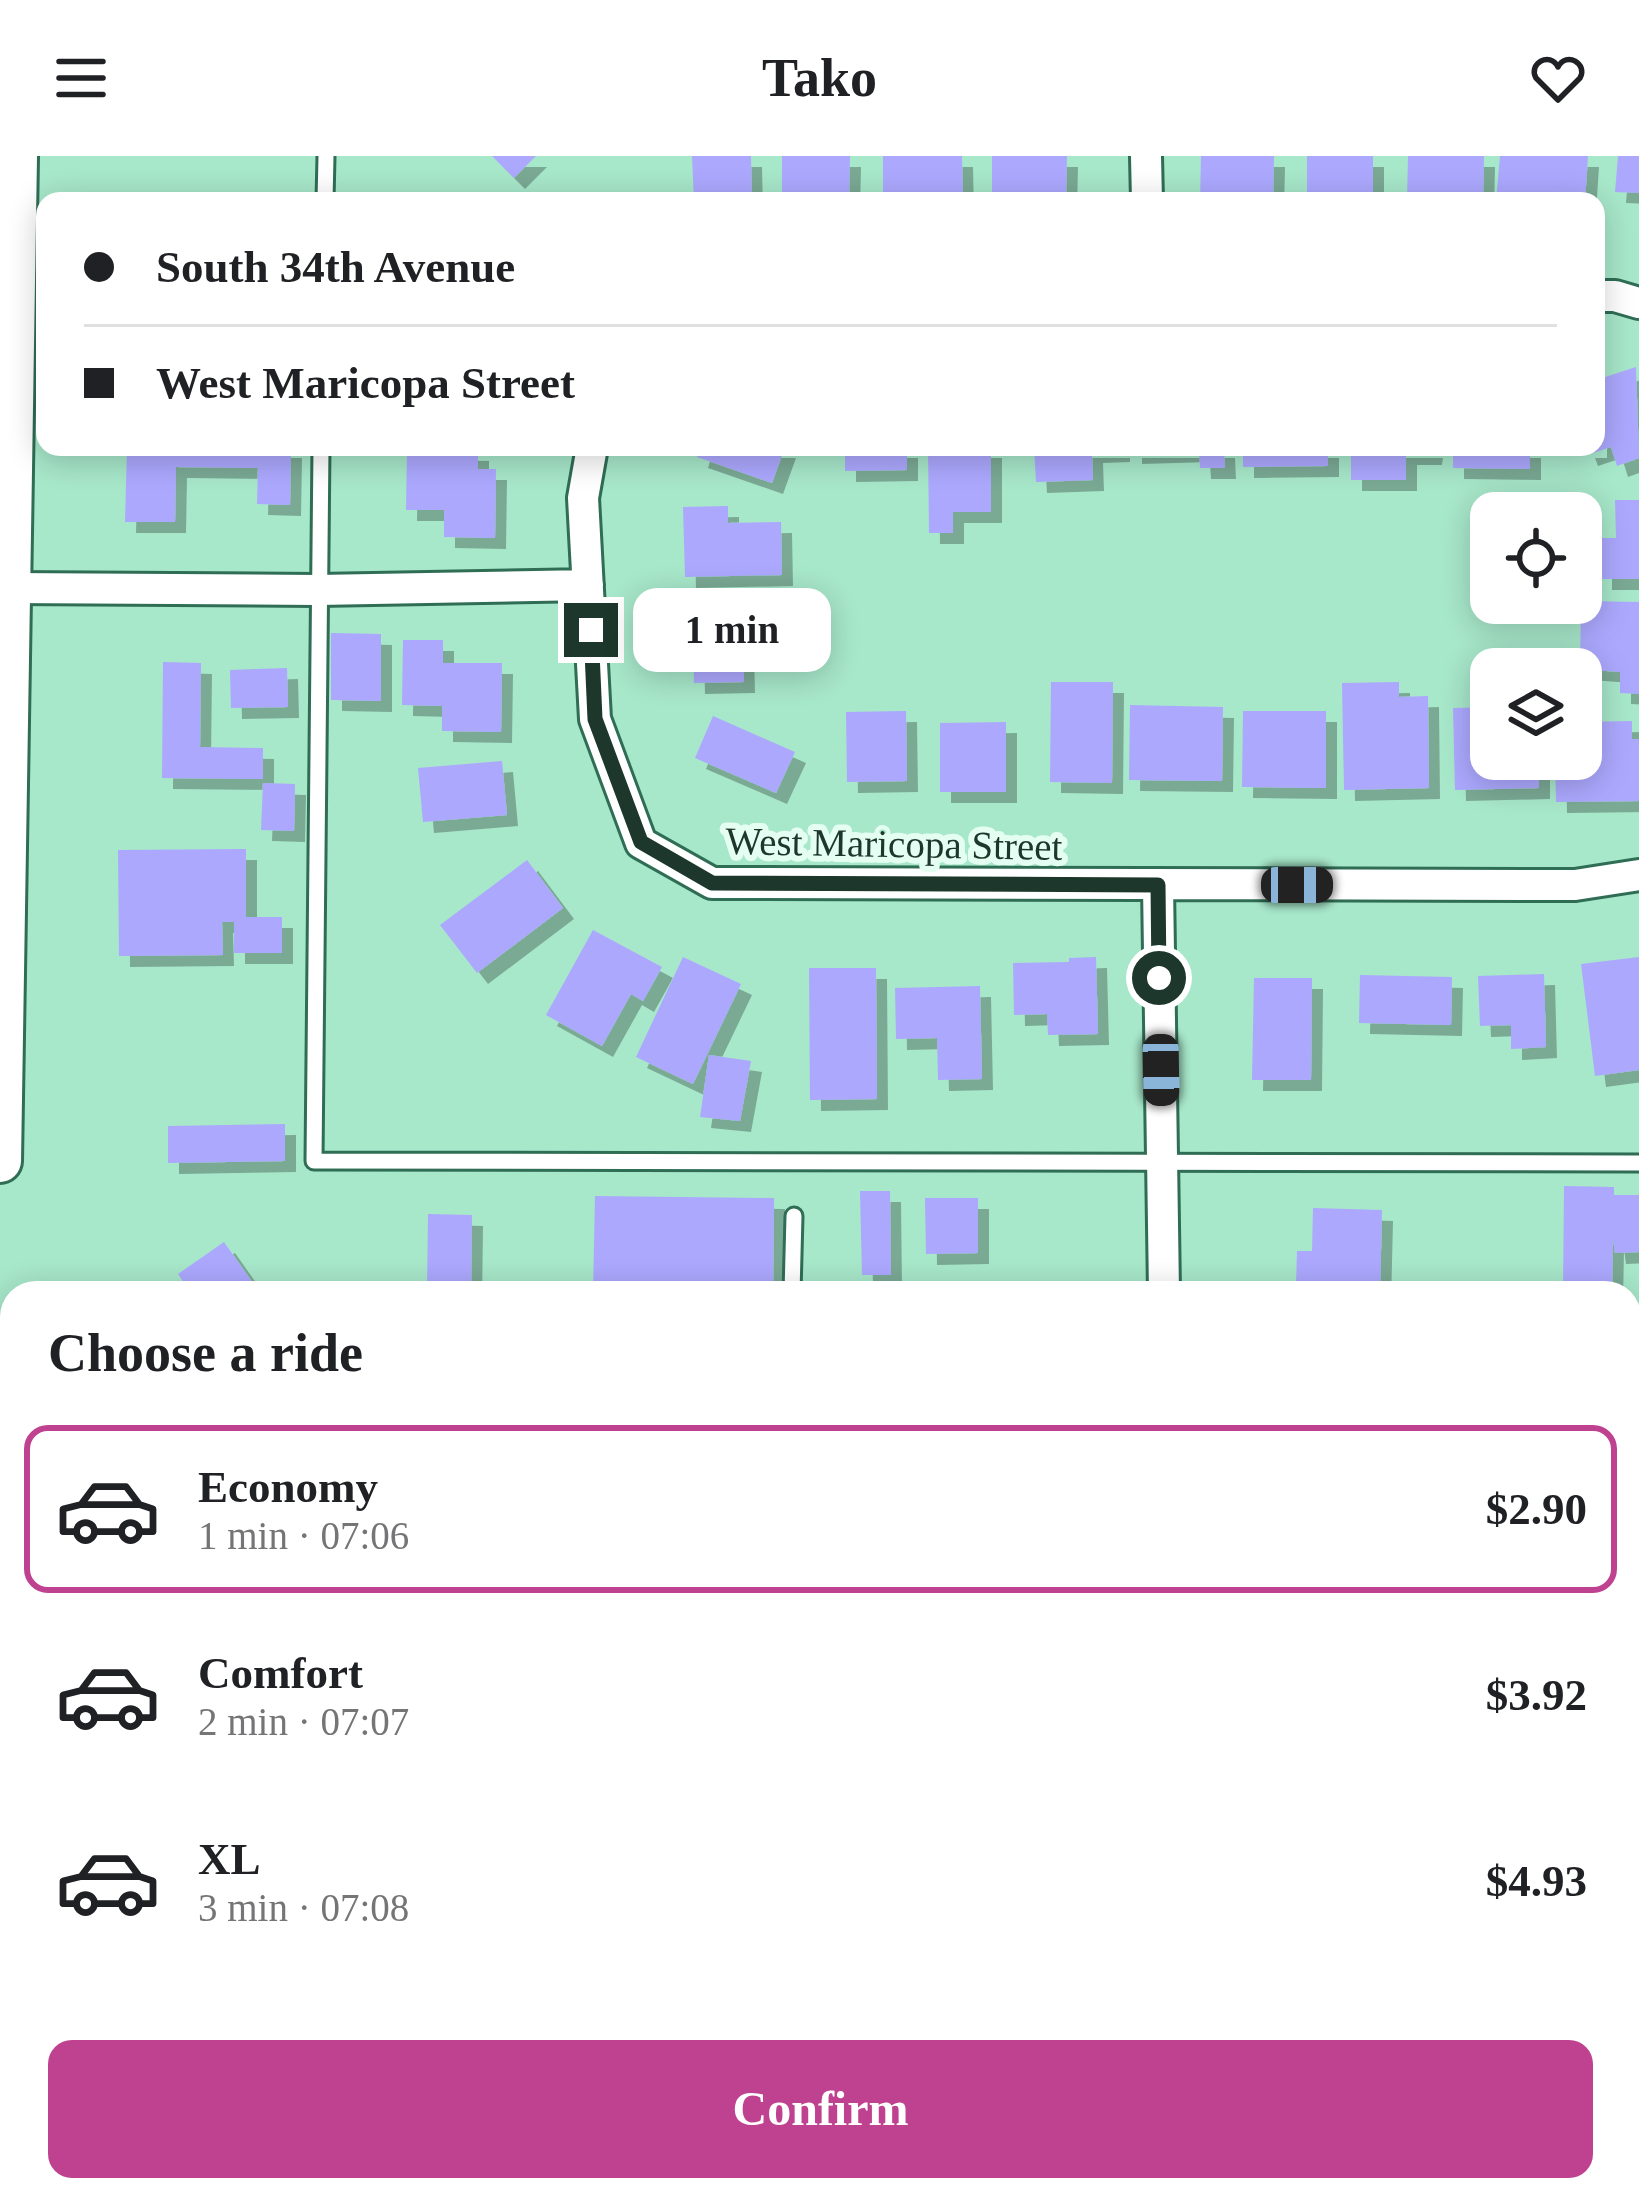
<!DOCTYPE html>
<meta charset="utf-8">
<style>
:root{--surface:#fff;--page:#f2f2f2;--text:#202124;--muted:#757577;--line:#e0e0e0;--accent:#bf4291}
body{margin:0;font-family:"Times New Roman",serif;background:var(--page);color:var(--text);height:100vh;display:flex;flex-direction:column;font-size:45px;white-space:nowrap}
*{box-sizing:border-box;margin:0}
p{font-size:39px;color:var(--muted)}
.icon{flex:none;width:66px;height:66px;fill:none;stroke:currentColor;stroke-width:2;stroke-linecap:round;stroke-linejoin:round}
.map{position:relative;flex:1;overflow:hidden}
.details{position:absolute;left:0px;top:1125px;width:1641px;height:921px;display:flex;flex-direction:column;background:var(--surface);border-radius:36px 36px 0 0;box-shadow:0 6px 30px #0003}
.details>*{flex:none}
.hud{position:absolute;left:36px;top:36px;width:1569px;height:264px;border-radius:24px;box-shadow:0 6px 30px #0003;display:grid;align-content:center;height:264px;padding:0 48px;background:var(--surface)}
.fabs{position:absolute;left:1470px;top:336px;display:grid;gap:24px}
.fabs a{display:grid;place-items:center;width:132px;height:132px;border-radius:24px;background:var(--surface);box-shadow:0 6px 30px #0003;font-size:60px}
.end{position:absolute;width:54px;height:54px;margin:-27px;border:15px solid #1d372c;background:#fff;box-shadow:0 0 0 6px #fff}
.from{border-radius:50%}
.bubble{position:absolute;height:84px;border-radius:24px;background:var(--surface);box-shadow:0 6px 30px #0003;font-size:39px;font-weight:800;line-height:84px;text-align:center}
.car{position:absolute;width:36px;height:72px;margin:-36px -18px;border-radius:15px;box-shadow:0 0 9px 3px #0007;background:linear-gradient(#222 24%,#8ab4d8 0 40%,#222 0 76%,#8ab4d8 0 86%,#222 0)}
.hud b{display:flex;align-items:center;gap:42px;height:114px;font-size:45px}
.hud b+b{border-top:3px solid var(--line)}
.hud i{width:30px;height:30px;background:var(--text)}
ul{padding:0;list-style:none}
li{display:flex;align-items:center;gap:36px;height:168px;margin:0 24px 18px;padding:0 24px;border:6px solid transparent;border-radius:24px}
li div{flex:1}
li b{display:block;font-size:45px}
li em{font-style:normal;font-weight:800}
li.on{border-color:var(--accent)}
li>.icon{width:108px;height:108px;stroke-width:1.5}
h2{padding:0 48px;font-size:54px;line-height:144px}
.button{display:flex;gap:24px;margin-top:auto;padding:24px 48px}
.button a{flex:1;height:138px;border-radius:24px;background:var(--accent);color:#fff;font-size:48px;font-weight:800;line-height:138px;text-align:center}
header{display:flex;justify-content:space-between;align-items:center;height:156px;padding:0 48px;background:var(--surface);font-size:54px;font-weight:800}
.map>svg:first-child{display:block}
.building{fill:#aca8fe;filter:url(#shadow)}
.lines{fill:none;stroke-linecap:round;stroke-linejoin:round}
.service-casing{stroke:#2f6d55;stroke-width:21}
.minor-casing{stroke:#2f6d55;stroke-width:36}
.secondary-casing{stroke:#2f6d55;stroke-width:48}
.service{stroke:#fff;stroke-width:15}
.minor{stroke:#fff;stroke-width:30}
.secondary{stroke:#fff;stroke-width:42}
.route{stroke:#1d372c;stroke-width:15}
.labels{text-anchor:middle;stroke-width:12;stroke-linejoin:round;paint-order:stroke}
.street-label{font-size:39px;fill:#1d372c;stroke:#e5fef2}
</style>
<header><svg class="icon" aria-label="menu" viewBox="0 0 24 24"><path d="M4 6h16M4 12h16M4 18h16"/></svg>Tako<svg class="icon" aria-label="heart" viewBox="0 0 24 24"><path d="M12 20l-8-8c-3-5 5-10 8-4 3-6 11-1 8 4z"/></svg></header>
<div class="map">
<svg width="1639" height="2044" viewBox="0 0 1639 2044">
<defs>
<filter id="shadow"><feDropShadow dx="11" dy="11" stdDeviation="0" flood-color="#0004"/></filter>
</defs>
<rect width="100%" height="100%" fill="#a7e7ca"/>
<path class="building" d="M492 0H536L514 22Z
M692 0H751L752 45H694Z
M782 0H850L849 45H782Z
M883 0H962L963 45H883Z
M992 0H1067L1066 44H1018V37H992Z
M1201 0H1274L1273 45H1200Z
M1307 0H1373V45H1307Z
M1408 0H1484L1483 45H1407Z
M1500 0H1588L1585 45H1496Z
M1618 0H1639V37L1615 36Z
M1636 211 1639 302 1617 310 1611 291 1587 299 1584 291H1596V224Z
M127 291H291L290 349 257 348 258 312 176 311 175 366H125Z
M700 291H785L772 327 697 301Z
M845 291H907V314L845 315Z
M928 291H991V356H953V377H929Z
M1034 291H1119V295L1092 296 1093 324 1036 326Z
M1131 291H1224L1225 312H1200L1199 295 1131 297Z
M1243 291H1328V310L1243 311Z
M1351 291H1432L1431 298H1406V324H1351Z
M1453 291H1530V313L1453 312Z
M407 293 478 294V313H496L495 382 444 381V354H406Z
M1615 344H1639V423H1601V382H1616Z
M728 350V367L781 366 782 419 685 421 683 351Z
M742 444 744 526 694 527 692 445Z
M1581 445 1639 446V538L1620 537V516L1580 513Z
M331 477 381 478V545L331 544Z
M403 484H443V507H502L501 576 442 575V550L402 549Z
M163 506 201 507 200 591 263 592V623L162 622Z
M287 512 288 551 231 552 230 514Z
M1051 526H1113L1112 627 1050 626Z
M1399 526V541L1428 540 1429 632 1344 634 1342 527Z
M1130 549 1223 551 1222 625 1129 624Z
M1491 551V603H1539V632L1455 634 1453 552Z
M906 555 907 625 847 626 846 556Z
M1243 555H1326V632L1242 631Z
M713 560 795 596 776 637 695 602Z
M1632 565V583H1639V645L1556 646 1555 603H1581V566Z
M1006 566V636H940V567Z
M502 605 507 659 423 666 418 612Z
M263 627 295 628 294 675 261 674Z
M246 693V761H282V797H234V766H222L223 799 119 800 118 694Z
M527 704 563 752 477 817 440 769Z
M593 774 662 811 643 845 631 838 602 890 546 859Z
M683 801 741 828 693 928 636 901Z
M1096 801 1098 878 1048 879 1047 858 1014 859 1013 807 1069 806V802Z
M1639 801V914L1595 920 1581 808Z
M809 812H876L877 943 810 944Z
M1544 818 1546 891 1511 893V869L1480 870 1478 820Z
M1360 819 1452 821 1451 869 1359 867Z
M1254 822H1312L1311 924H1252Z
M980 830 982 923 938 924 937 882 896 883 895 832Z
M709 899 751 905 740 965 700 961Z
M285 968V1005L168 1007V970Z
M1564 1030 1614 1031V1039H1639V1096L1615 1097 1613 1082 1612 1137H1563Z
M860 1035H890L891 1119H862Z
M595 1040 774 1042 773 1137H593Z
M925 1042H978V1097L926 1098Z
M1313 1052 1382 1054 1380 1137H1314V1130H1296L1297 1095H1312Z
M428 1058 472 1059 471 1137H427Z
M224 1086 260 1137H191L178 1118Z
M1629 1630H1638L1639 1835H1629Z
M225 2034H609V2044H225Z
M702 2034H1081V2044H702Z
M1316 2034H1529V2044H1316Z"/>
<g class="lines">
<defs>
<path id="service" d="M325 45 326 0
M321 291 314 1005 1639 1007
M792 1137 794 1060
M1631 1341V1252L1639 1245
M1629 1550 1639 1565
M1629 1902 1639 1900
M1218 2034 1219 2044"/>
<path id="minor" d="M1146 0 1147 45
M1596 140H1615L1639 147
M592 291 583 342 595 563 641 687 712 727 1575 729 1639 719
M9 432 318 434 588 429
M1158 729 1164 1137"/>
<path id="secondary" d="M0 1005 16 0
M1629 1341H1639
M0 1345H12
M0 1599 5 2044"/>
</defs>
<use href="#service" class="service-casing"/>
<use href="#minor" class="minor-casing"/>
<use href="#secondary" class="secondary-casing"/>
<use href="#service" class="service"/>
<use href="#minor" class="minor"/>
<use href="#secondary" class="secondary"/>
</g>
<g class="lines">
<path class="route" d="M591 474 595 563 641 686 712 727 1158 729 1159 822"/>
</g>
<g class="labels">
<g class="street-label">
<text transform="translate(894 687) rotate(1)" y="14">West Maricopa Street</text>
</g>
</g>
</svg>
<div class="fabs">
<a><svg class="icon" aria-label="locate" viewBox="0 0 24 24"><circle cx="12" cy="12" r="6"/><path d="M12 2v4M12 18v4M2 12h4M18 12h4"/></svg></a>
<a><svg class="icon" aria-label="layers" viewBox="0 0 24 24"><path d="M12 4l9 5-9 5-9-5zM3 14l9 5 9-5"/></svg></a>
</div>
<i class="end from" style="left:1159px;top:822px"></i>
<i class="end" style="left:591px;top:474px"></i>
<div class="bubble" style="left:633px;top:432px;width:198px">1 min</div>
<i class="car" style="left:1297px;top:729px;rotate:90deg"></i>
<i class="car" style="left:1161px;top:914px;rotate:179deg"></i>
<div class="hud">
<b><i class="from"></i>South 34th Avenue</b>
<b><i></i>West Maricopa Street</b>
</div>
<section class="details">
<h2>Choose a ride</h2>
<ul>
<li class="on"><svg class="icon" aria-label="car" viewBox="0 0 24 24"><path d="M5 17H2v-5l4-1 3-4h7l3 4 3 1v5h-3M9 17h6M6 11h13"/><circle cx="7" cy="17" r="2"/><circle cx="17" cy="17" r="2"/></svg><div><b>Economy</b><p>1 min · 07:06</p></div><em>$2.90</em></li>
<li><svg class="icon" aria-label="car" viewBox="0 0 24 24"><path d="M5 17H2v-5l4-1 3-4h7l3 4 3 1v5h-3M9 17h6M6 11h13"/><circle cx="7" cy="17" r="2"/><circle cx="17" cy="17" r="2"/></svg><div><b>Comfort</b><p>2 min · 07:07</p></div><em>$3.92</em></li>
<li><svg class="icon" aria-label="car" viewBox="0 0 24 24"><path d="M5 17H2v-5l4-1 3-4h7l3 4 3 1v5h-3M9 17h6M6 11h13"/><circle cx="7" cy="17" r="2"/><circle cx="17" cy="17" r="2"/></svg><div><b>XL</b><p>3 min · 07:08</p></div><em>$4.93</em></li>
</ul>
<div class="button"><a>Confirm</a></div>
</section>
</div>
